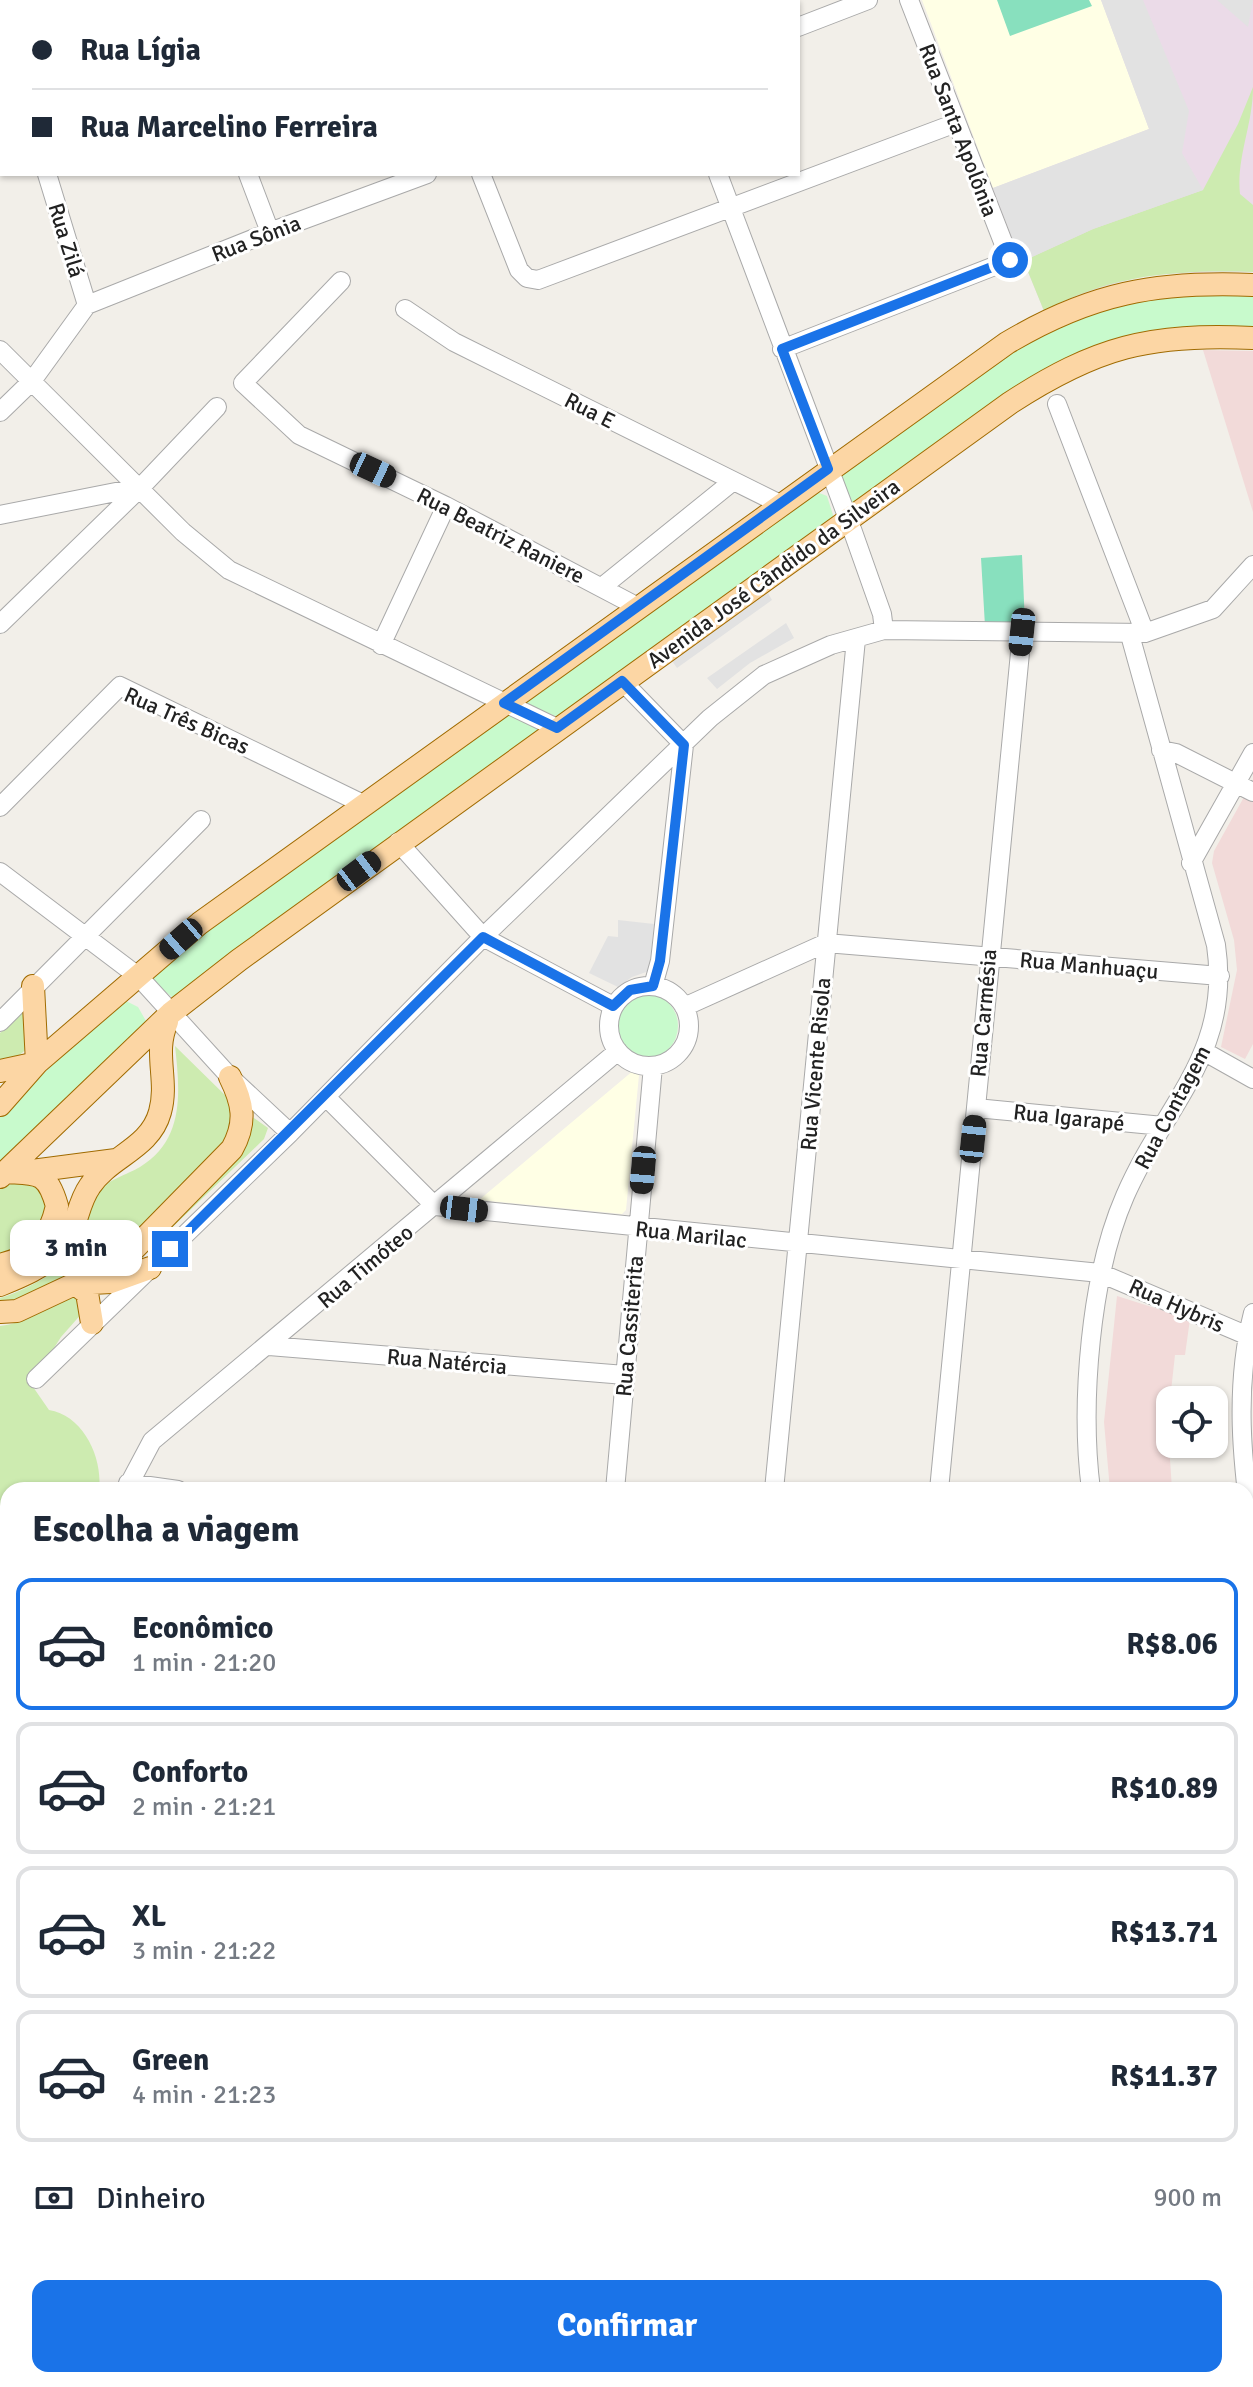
<!DOCTYPE html>
<html lang="pt">
<meta charset="utf-8">
<style>
:root{--surface:#fff;--page:#f6f6f7;--text:#1f2937;--muted:#747a83;--line:#e0e1e3;--accent:#1a73e8}
body{margin:0;font-family:Signika,sans-serif;background:var(--page);color:var(--text);height:100vh;display:flex;flex-direction:column;font-size:30px;white-space:nowrap}
*{box-sizing:border-box;margin:0}
p{font-size:26px;color:var(--muted)}
.icon{flex:none;width:44px;height:44px;fill:none;stroke:currentColor;stroke-width:2;stroke-linecap:round;stroke-linejoin:round}
.map{position:relative;flex:1;overflow:hidden}
.drawer{position:absolute;left:0px;top:1482px;width:1254px;height:906px;display:flex;flex-direction:column;background:var(--surface);border-radius:24px 24px 0 0;box-shadow:0 2px 6px #0004}
.drawer>*{flex:none}
.banner{position:absolute;left:0px;top:0px;width:800px;height:176px;box-shadow:0 2px 6px #0004;display:grid;align-content:center;height:176px;padding:0 32px;background:var(--surface)}
.buttons{position:absolute;left:1156px;top:1386px;display:grid;gap:16px}
.buttons a{display:grid;place-items:center;width:72px;height:72px;border-radius:16px;background:var(--surface);box-shadow:0 2px 6px #0004;font-size:40px}
.end{position:absolute;width:36px;height:36px;margin:-18px;border:10px solid #1a73e8;background:#fff;box-shadow:0 0 0 4px #fff}
.from{border-radius:50%}
.bubble{position:absolute;height:56px;border-radius:16px;background:var(--surface);box-shadow:0 2px 6px #0004;font-size:26px;font-weight:700;line-height:56px;text-align:center}
.car{position:absolute;width:24px;height:48px;margin:-24px -12px;border-radius:10px;box-shadow:0 0 6px 2px #0007;background:linear-gradient(#222 24%,#8ab4d8 0 40%,#222 0 76%,#8ab4d8 0 86%,#222 0)}
.banner b{display:flex;align-items:center;gap:28px;height:76px;font-size:30px}
.banner b+b{border-top:2px solid var(--line)}
.banner i{width:20px;height:20px;background:var(--text)}
ul{padding:0;list-style:none}
li{display:flex;align-items:center;gap:24px;height:132px;margin:0 16px 12px;padding:0 16px;border:4px solid var(--line);border-radius:16px}
li div{flex:1}
li b{display:block;font-size:30px}
li em{font-style:normal;font-weight:700}
li.current{border-color:var(--accent)}
li>.icon{width:72px;height:72px;stroke-width:1.5}
h2{padding:0 32px;font-size:36px;line-height:96px}
.pay{display:flex;align-items:center;gap:20px;height:88px;padding:0 32px;font-size:30px}
.pay p{margin-inline-start:auto}
.primary-button{display:flex;gap:16px;margin-top:auto;padding:16px 32px}
.primary-button a{flex:1;height:92px;border-radius:16px;background:var(--accent);color:#fff;font-size:32px;font-weight:700;line-height:92px;text-align:center}
.map>svg:first-child{display:block}
.commercial{fill:#f2dad9}
.industrial{fill:#ebdbe8}
.education{fill:#ffffe5}
.grass{fill:#cdebb0}
.park{fill:#c8facc}
.pitch{fill:#88e0be}
.parking{fill:#e2e2e2}
.lines{fill:none;stroke-linecap:round;stroke-linejoin:round}
.minor-casing{stroke:#a9a9a9;stroke-width:20}
.major-casing{stroke:#a06b00;stroke-width:24}
.minor{stroke:#fff;stroke-width:18}
.major{stroke:#fcd6a4;stroke-width:22}
.rail-casing{stroke:#707070;stroke-width:7}
.rail{stroke:#fff;stroke-width:4;stroke-dasharray:12;stroke-linecap:butt}
.route{stroke:#1a73e8;stroke-width:10}
.labels{text-anchor:middle;stroke-width:6;stroke-linejoin:round;paint-order:stroke}
.street-label{font-size:22px;fill:#222;stroke:#fff}
</style>
<div class="map">
<svg width="1253" height="2387" viewBox="0 0 1253 2387">
<rect width="100%" height="100%" fill="#f2efe9"/>
<path class="commercial" d="M1203 350 1253 351V512Z
M1244 797 1253 802V1044L1245 1059 1221 1047 1237 970 1234 940 1212 863 1214 851Z
M1117 1296 1190 1319 1185 1355H1175L1170 1400 1168 1427 1172 1490H1110L1104 1422Z"/>
<path class="industrial" d="M1101 0H1253V272L1148 274 1090 291 1044 311 1024 262H1021L993 188 1149 129Z"/>
<path class="education" d="M922 0H1101L1149 129 993 188Z
M634 1070 639 1075 626 1210 622 1214 479 1200Z"/>
<path class="grass" d="M1253 87C1253 125 1236 158 1240 194L1253 205V272C1176 270 1113 274 1044 311L1024 262H1021L1093 229 1203 190 1238 124Z
M28 1006 29 1047 16 1058 0 1064V1033Z
M175 1046 228 1098 235 1136 113 1258 0 1307V1298C30 1289 77 1264 85 1232 88 1218 87 1203 97 1192 106 1181 128 1174 140 1167 185 1140 180 1091 175 1046Z
M251 1116 268 1128 264 1139 128 1270Z
M28 1180 47 1195C51 1228 26 1243 0 1258V1187Z
M75 1293 84 1311 61 1337 31 1384 49 1410C83 1415 103 1458 99 1489L8 1490 6 1650 0 1603V1326C28 1324 48 1298 75 1293Z
M108 2380H177L178 2387H108Z"/>
<path class="park" d="M1253 293V330L1121 340 852 508 839 473 1043 329 1145 297Z
M814 491 827 496 834 518 558 717 518 701Z
M504 711 542 729C419 818 292 902 178 1002L148 977 198 936Z
M612 1026a33 33 0 1 1 66 0a33 33 0 1 1-66 0Z
M122 999 138 1007 146 1021 0 1164V1115Z"/>
<path class="pitch" d="M997 0H1089L1092 6 1010 36Z
M1022 555 1025 625 985 626 981 558Z"/>
<path class="parking" d="M1101 0H1143L1189 111 1182 153 1203 190 1093 229 1021 262 993 188 1149 129Z
M1217 0H1253L1248 27Z
M768 593 772 600 677 668 672 661Z
M786 623 794 638 750 663 717 689 707 678Z
M618 920 654 924 649 971 632 977 618 987 589 973 608 936 618 937Z"/>
<g class="lines">
<defs>
<path id="minor" d="M179 0 180 2
M415 0V2
M652 0 653 2
M56 2 61 0
M462 2 467 0
M0 25 2 24
M798 27 868 0
M0 78 2 82
M0 106 2 107
M47 174 87 305
M248 174 270 232
M481 174 519 270 527 278 538 280 956 123
M718 174 853 532 882 614 884 630
M341 281 243 383 299 435 446 506 638 607
M87 305 270 232 427 174
M405 309 454 342 780 504
M782 349 1010 260 909 0
M0 350 183 532 229 570 557 728
M1057 404 1145 633
M0 412 32 381 87 305
M0 515 141 487
M602 587 732 482
M0 624 141 487 217 407
M381 645 446 506
M622 681 684 745 660 961 653 986
M1161 750 1176 753 1253 792
M0 807 120 686 363 804
M398 842 483 937 613 1006
M1191 863 1253 753
M0 872 139 977 230 1077 290 1133
M609 1026a40 40 0 1 1 80 0a40 40 0 1 1-80 0Z
M684 1007 826 943 1220 976
M0 1022 201 820
M1205 1052 1253 1079
M326 1097 435 1206 1100 1273 1253 1338
M976 1108 1163 1126
M1253 1313C1234 1388 1242 1463 1253 1539
M269 1346 625 1375
M36 1379 290 1133 483 937 710 718 764 675 831 645 884 630 1145 633 1213 609 1253 565
M128 1483 178 1490
M126 1490 152 1441 618 1051
M615 1490 653 1066
M774 1490 856 639
M939 1490 1022 632
M1091 1490C1080 1404 1090 1276 1125 1196 1164 1105 1232 1054 1216 945L1130 635
M1246 1750 1253 1751
M1246 1986 1253 1982
M1246 2165 1253 2160
M1246 2237 1253 2248
M1246 2361H1253
M189 2380 190 2387
M376 2387 377 2380
M529 2387 530 2380
M688 2387V2380
M854 2387V2380
M1006 2387 1007 2380"/>
<path id="major" d="M33 986 37 1063
M0 1071 37 1063
M0 1105 37 1063 200 923 1007 343C1091 293 1156 281 1253 285
M32 1171 116 1160
M0 1177 171 1013 239 960 1010 403C1096 347 1150 333 1253 338
M0 1265C35 1256 49 1241 57 1206 47 1170 37 1174 5 1172
M92 1283 111 1282 150 1268
M75 1284 87 1293 92 1323
M0 1285C22 1276 42 1268 58 1252 78 1233 75 1207 90 1186 110 1156 150 1149 160 1112 169 1080 153 1053 167 1022
M0 1312 17 1311 113 1266 130 1253 232 1149C247 1122 243 1103 230 1077"/>
</defs>
<use href="#minor" class="minor-casing"/>
<use href="#major" class="major-casing"/>
<use href="#minor" class="minor"/>
<use href="#major" class="major"/>
<defs>
<path id="rail" d="M0 1692 8 1750
M0 1745 8 1804
M89 2380 90 2387"/>
</defs>
<use href="#rail" class="rail-casing"/>
<use href="#rail" class="rail"/>
</g>
<g class="lines">
<path class="route" d="M170 1249 483 937 613 1006 630 990 653 986 660 961 684 745 622 681 557 728 504 703 828 469 782 349 1010 260"/>
</g>
<g class="labels">
<g class="street-label">
<text transform="translate(959 130) rotate(69)" y="8">Rua Santa Apolônia</text>
<text transform="translate(256 238) rotate(-21)" y="8">Rua Sônia</text>
<text transform="translate(67 240) rotate(73)" y="8">Rua Zilá</text>
<text transform="translate(590 410) rotate(27)" y="8">Rua E</text>
<text transform="translate(501 535) rotate(27)" y="8">Rua Beatriz Raniere</text>
<text transform="translate(773 573) rotate(-36)" y="8">Avenida José Cândido da Silveira</text>
<text transform="translate(187 720) rotate(24)" y="8">Rua Três Bicas</text>
<text transform="translate(1089 965) rotate(5)" y="8">Rua Manhuaçu</text>
<text transform="translate(983 1013) rotate(-85)" y="8">Rua Carmésia</text>
<text transform="translate(815 1064) rotate(-85)" y="8">Rua Vicente Risola</text>
<text transform="translate(1172 1107) rotate(-62)" y="8">Rua Contagem</text>
<text transform="translate(1069 1117) rotate(6)" y="8">Rua Igarapé</text>
<text transform="translate(691 1234) rotate(6)" y="8">Rua Marilac</text>
<text transform="translate(365 1266) rotate(-40)" y="8">Rua Timóteo</text>
<text transform="translate(1177 1305) rotate(24)" y="8">Rua Hybris</text>
<text transform="translate(629 1326) rotate(-85)" y="8">Rua Cassiterita</text>
<text transform="translate(447 1361) rotate(5)" y="8">Rua Natércia</text>
</g>
</g>
</svg>
<div class="buttons">
<a><svg class="icon" aria-label="locate" viewBox="0 0 24 24"><circle cx="12" cy="12" r="6"/><path d="M12 2v4M12 18v4M2 12h4M18 12h4"/></svg></a>
</div>
<i class="end from" style="left:1010px;top:260px"></i>
<i class="end" style="left:170px;top:1249px"></i>
<div class="bubble" style="left:10px;top:1220px;width:132px">3 min</div>
<i class="car" style="left:373px;top:470px;rotate:115deg"></i>
<i class="car" style="left:1022px;top:632px;rotate:186deg"></i>
<i class="car" style="left:359px;top:871px;rotate:53deg"></i>
<i class="car" style="left:181px;top:939px;rotate:229deg"></i>
<i class="car" style="left:973px;top:1139px;rotate:6deg"></i>
<i class="car" style="left:643px;top:1170px;rotate:185deg"></i>
<i class="car" style="left:464px;top:1209px;rotate:97deg"></i>
<div class="banner">
<b><i class="from"></i>Rua Lígia</b>
<b><i></i>Rua Marcelino Ferreira</b>
</div>
<section class="drawer">
<h2>Escolha a viagem</h2>
<ul>
<li class="current"><svg class="icon" aria-label="car" viewBox="0 0 24 24"><path d="M5 17H2v-5l4-1 3-4h7l3 4 3 1v5h-3M9 17h6M6 11h13"/><circle cx="7" cy="17" r="2"/><circle cx="17" cy="17" r="2"/></svg><div><b>Econômico</b><p>1 min · 21:20</p></div><em>R$8.06</em></li>
<li><svg class="icon" aria-label="car" viewBox="0 0 24 24"><path d="M5 17H2v-5l4-1 3-4h7l3 4 3 1v5h-3M9 17h6M6 11h13"/><circle cx="7" cy="17" r="2"/><circle cx="17" cy="17" r="2"/></svg><div><b>Conforto</b><p>2 min · 21:21</p></div><em>R$10.89</em></li>
<li><svg class="icon" aria-label="car" viewBox="0 0 24 24"><path d="M5 17H2v-5l4-1 3-4h7l3 4 3 1v5h-3M9 17h6M6 11h13"/><circle cx="7" cy="17" r="2"/><circle cx="17" cy="17" r="2"/></svg><div><b>XL</b><p>3 min · 21:22</p></div><em>R$13.71</em></li>
<li><svg class="icon" aria-label="car" viewBox="0 0 24 24"><path d="M5 17H2v-5l4-1 3-4h7l3 4 3 1v5h-3M9 17h6M6 11h13"/><circle cx="7" cy="17" r="2"/><circle cx="17" cy="17" r="2"/></svg><div><b>Green</b><p>4 min · 21:23</p></div><em>R$11.37</em></li>
</ul>
<div class="pay"><svg class="icon" aria-label="cash" viewBox="0 0 24 24"><path d="M3 7h18v10H3z"/><circle cx="12" cy="12" r="2"/></svg>Dinheiro<p>900 m</p></div>
<div class="primary-button"><a>Confirmar</a></div>
</section>
</div>
